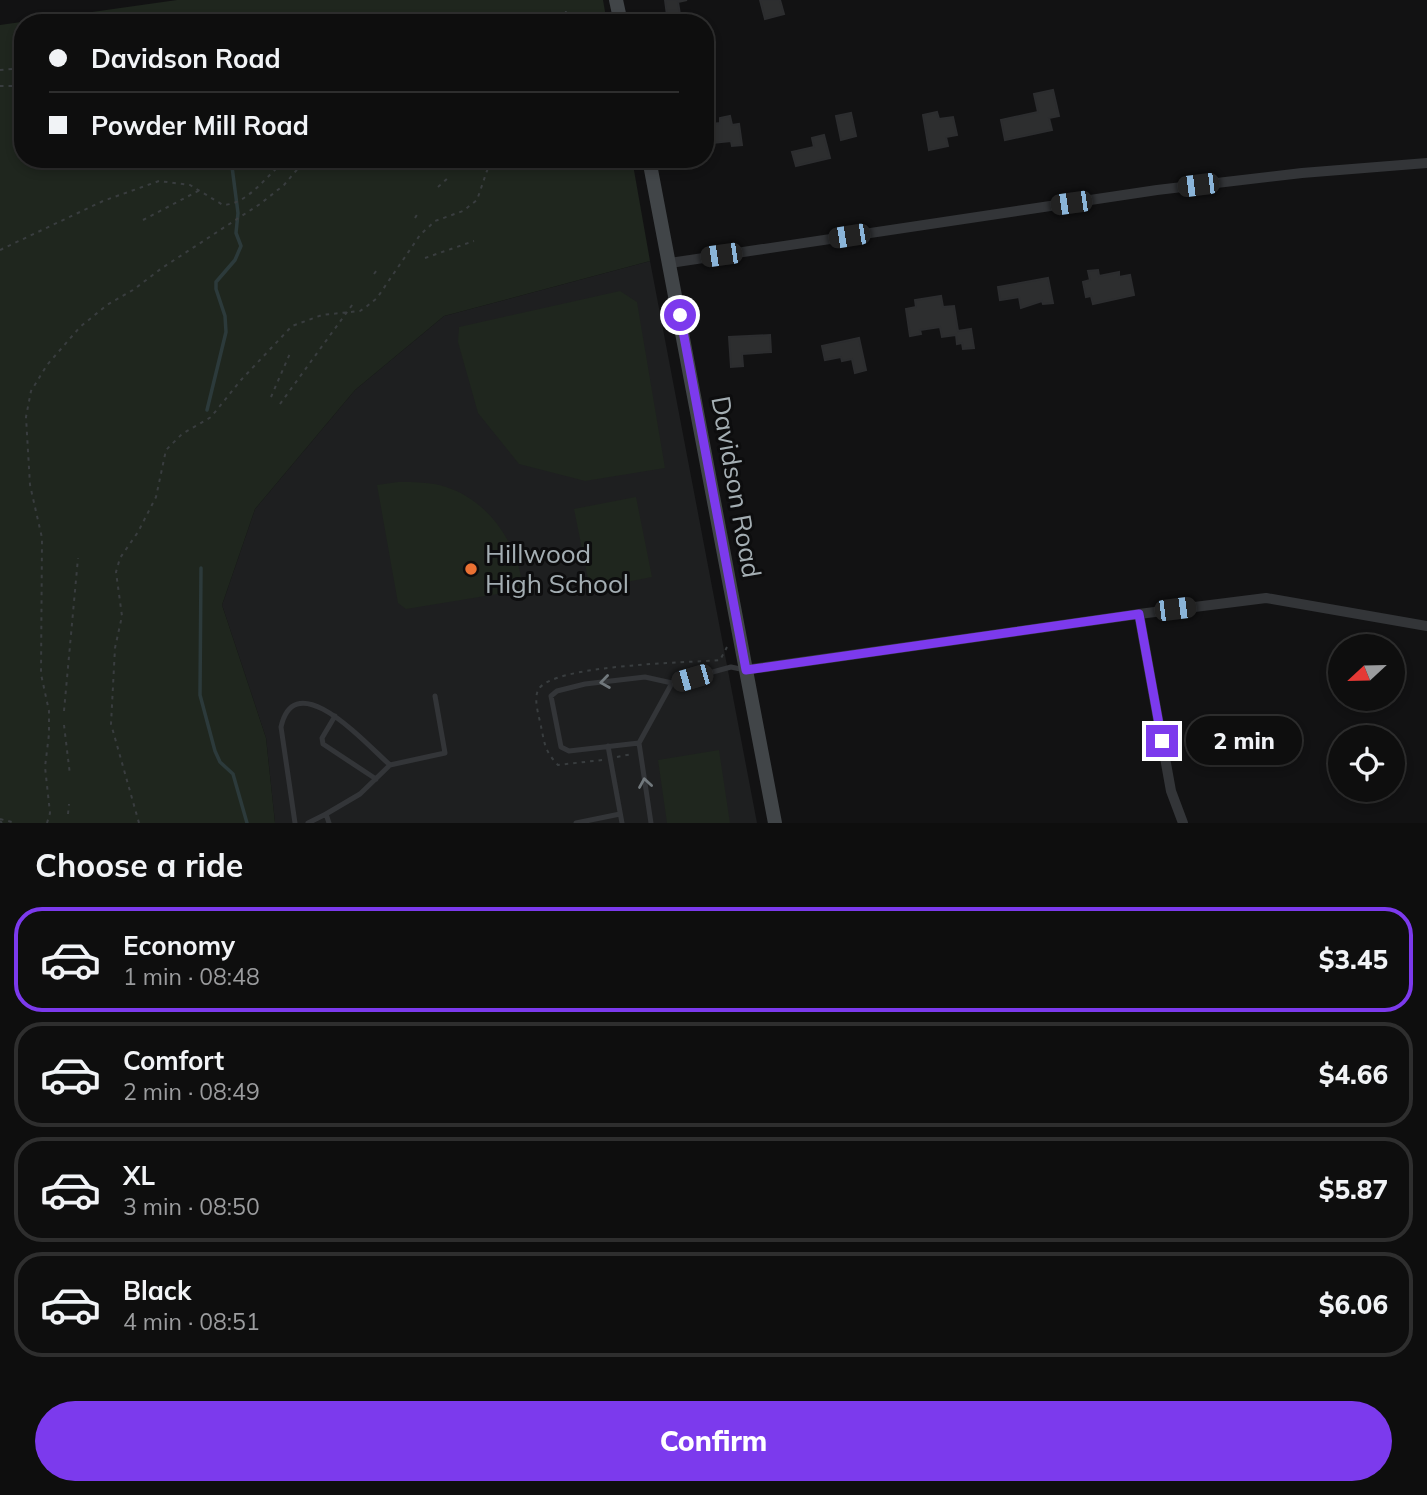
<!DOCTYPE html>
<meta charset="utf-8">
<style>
:root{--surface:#0e0e0e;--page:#1c1c1c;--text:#f1f3f6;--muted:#9b9c9e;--line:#2e2e2e;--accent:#7c3aed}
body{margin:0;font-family:Mulish,sans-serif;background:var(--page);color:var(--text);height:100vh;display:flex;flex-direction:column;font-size:26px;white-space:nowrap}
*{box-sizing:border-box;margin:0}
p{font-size:23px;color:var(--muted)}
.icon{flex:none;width:38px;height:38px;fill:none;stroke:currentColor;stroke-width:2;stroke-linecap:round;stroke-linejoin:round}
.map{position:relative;height:823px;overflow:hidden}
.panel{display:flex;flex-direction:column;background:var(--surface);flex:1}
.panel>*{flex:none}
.banner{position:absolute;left:14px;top:14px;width:700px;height:154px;border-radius:28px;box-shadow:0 4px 10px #0003,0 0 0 2px var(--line);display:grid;align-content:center;height:154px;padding:0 35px;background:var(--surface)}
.needle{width:46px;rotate:248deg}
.controls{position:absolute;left:1328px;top:634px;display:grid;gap:14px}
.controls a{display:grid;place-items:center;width:77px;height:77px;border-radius:50%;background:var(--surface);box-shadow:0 4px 10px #0003,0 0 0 2px var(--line);font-size:35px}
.end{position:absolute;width:32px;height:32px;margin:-16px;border:9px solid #7c3aed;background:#fff;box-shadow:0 0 0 4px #fff}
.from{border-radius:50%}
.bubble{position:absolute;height:49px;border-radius:24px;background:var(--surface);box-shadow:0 4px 10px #0003,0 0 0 2px var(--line);font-size:23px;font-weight:800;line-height:49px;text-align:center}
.car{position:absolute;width:21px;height:42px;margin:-21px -10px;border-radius:9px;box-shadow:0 0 5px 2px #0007;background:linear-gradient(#222 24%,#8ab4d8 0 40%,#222 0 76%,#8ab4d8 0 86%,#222 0)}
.banner b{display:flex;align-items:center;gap:24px;height:66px;font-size:26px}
.banner b+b{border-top:2px solid var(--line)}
.banner i{width:18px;height:18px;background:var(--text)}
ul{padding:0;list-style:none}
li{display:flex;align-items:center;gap:21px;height:105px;margin:0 14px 10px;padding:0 21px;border:4px solid var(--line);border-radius:28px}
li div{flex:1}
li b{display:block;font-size:26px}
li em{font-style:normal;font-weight:800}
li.on{border-color:var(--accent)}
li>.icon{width:63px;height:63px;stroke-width:1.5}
h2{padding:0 35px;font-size:32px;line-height:84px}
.action{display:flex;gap:14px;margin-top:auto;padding:14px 35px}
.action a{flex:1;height:80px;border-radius:42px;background:var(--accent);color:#fff;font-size:28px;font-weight:800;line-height:80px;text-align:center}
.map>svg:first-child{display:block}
.built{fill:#1e1f20}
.green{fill:#1f261e}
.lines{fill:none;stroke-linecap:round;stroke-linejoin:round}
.stream{stroke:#2c3a3b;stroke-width:3.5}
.building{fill:#2d2e2f;stroke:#2c2d2f;stroke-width:2}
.path{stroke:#393d3f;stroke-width:2;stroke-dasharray:3.5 5;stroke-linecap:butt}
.lane{stroke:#333538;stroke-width:5}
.street{stroke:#333538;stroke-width:10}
.secondary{stroke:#414548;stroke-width:14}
.oneway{stroke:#71787c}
.route{stroke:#7c3aed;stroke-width:9}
.poi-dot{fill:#ea7133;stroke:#0d0d0e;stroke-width:2.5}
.labels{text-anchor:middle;stroke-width:6;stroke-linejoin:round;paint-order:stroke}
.street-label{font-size:26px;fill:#a4aeb3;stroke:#0d0d0e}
.poi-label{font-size:26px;fill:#a4aeb3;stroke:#0d0d0e;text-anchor:start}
</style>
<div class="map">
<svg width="1427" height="823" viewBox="0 0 1427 823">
<rect width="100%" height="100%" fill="#121213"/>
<path class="built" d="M650 261 757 823H275L266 738 222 605 255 509 355 390 444 316Z"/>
<path class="green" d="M177 0H603L607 23H23V159H632L650 261 444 316 355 390 255 509 222 605 266 738 275 823H0V25Z
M620 291 637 302 665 468 585 481 519 464 478 413 458 342 459 327Z
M398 482C414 482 431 482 446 487 490 501 519 546 523 590L406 609 398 603 377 485Z
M636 497 652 577 590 589 574 509Z
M719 750 730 823H667L658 760Z"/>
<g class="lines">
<path class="stream" d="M207 410 226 332 225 316 216 289V282L235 260 241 246 236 233 238 213 231 159
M201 568 200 695 215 751 220 762 233 774 247 823"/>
</g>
<path class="building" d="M665 0H687L678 2 681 21 668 23Z
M760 0H780L784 14 765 19Z
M1053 90 1059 116 1049 118 1052 130 1005 140 1001 120 1038 112 1034 94Z
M937 112 939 119 953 117 957 135 946 137 948 146 929 150 923 115Z
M851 113 856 136 841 140 836 116Z
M730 116 732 125 739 124 742 145 732 146 731 141 713 143 712 136 705 138V125L720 123V118Z
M824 135 830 158 796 166 792 152 814 147 812 138Z
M1098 270 1099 276 1119 272V277L1130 275 1134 295 1093 304 1091 296 1086 297 1083 282 1090 280 1088 271Z
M1048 278 1053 303 1043 304 1042 301 1021 308 1019 297 1000 300 998 287Z
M941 296 943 307 954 306 958 331 971 329 974 348 963 349 962 343 957 344 956 335 942 337 940 327 920 330 921 334 910 336 906 309 916 307 915 300Z
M770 335 771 352 742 354 743 366 731 367 729 337Z
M859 338 866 370 855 373 852 359 842 361 841 357 825 360 822 346Z"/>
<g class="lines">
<path class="path" d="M564 23 566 11
M0 70 23 68
M0 86H23
M438 187 450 176
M415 218 418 213
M143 220 200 190
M0 250 103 201 159 181 190 185 223 205C250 204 267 173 288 159
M425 258 474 241
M374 274 377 270
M271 397 291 351
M280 404 355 301
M64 711 78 558
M64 725 70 775
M617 757 632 754
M602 760 558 765C543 749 545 743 540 722 538 712 534 700 538 690 552 664 689 663 720 660L727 647
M68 814 69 804
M0 819 16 823
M0 821 2 823
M47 823 50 813 45 767 49 734V711L41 674 42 538 30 485 26 417 31 391 47 365 80 327 107 305 133 290 162 268 260 204 284 185 306 159
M139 823 111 724 115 648 122 616 116 572 120 558 138 532 156 497 166 450 182 434 211 417 241 380 292 326 322 315 360 311 366 307 377 298 420 235 435 221 463 211 477 200 491 159"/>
<path class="lane" d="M672 683 639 743 569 751 561 747 551 696 557 691 585 684 645 677 672 683 731 667 745 670
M335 716 322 738 323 744 376 779
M639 743 651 823
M608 746 622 823
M295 823 281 727C295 663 368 746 390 765
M308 823 326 814
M329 823 326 814 360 794 390 765 445 753 435 696
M576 823 620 814"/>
<path class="street" d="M670 263 1157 190 1302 173 1427 163
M1139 614 1171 791 1183 823
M745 670 1139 614 1266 598 1427 626"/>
<path class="secondary" d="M616 0 621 23
M649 159 775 823"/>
</g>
<defs><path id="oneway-chevron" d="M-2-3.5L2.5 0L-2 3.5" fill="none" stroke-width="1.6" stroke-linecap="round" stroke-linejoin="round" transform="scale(1.75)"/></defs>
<g class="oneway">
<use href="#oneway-chevron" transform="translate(605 682) rotate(172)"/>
<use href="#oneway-chevron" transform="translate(645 783) rotate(-99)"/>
</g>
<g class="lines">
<path class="route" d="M680 315 746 670 1139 614 1162 741"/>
</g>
<circle class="poi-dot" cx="471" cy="569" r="7"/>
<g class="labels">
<g class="street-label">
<text transform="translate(736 487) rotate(80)" y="9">Davidson Road</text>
</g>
<g class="poi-label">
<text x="485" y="563">Hillwood<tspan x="485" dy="30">High School</tspan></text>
</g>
</g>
</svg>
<div class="controls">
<a><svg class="needle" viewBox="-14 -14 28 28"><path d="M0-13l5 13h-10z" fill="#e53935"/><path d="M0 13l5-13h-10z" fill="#9b9c9e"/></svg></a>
<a><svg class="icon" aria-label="locate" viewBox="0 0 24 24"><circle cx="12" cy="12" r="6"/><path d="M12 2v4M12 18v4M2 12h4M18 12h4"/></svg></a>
</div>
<i class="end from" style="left:680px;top:315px"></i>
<i class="end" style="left:1162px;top:741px"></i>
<div class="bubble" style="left:1186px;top:716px;width:116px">2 min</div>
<i class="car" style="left:1198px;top:185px;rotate:263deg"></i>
<i class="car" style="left:1071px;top:203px;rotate:262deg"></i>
<i class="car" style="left:849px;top:236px;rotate:261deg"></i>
<i class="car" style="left:721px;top:255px;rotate:262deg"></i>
<i class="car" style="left:1175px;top:609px;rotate:83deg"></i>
<i class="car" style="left:692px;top:678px;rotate:254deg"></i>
<div class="banner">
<b><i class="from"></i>Davidson Road</b>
<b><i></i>Powder Mill Road</b>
</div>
</div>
<section class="panel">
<h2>Choose a ride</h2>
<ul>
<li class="on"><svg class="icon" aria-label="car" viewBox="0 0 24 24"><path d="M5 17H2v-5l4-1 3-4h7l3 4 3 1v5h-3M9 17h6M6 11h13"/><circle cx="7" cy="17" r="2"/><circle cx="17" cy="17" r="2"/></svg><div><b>Economy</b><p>1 min · 08:48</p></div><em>$3.45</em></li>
<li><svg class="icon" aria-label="car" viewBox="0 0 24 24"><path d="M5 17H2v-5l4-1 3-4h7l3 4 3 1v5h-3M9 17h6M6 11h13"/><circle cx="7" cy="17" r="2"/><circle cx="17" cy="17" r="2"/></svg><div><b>Comfort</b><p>2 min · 08:49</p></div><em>$4.66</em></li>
<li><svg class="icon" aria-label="car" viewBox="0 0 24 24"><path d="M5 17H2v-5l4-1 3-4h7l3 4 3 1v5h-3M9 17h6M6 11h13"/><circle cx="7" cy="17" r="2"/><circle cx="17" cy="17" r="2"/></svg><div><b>XL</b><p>3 min · 08:50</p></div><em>$5.87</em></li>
<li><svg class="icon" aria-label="car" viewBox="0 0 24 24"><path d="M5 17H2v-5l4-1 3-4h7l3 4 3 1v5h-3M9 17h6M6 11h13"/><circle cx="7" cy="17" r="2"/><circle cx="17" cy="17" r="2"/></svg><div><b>Black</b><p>4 min · 08:51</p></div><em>$6.06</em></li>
</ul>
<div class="action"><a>Confirm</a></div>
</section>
